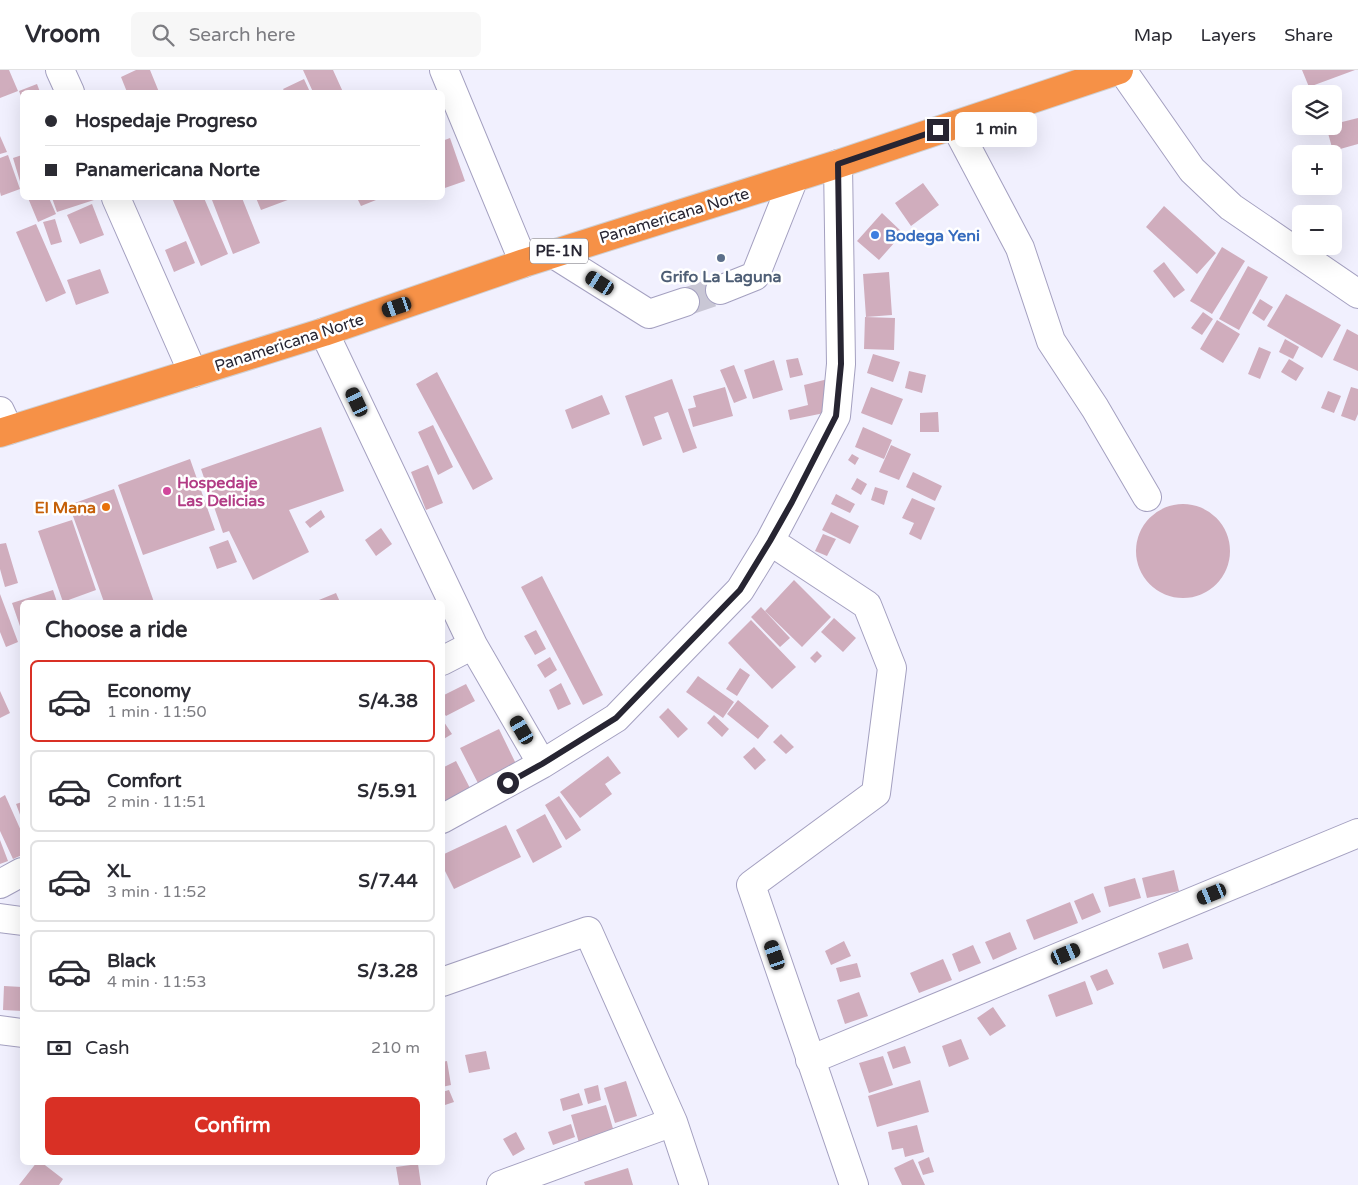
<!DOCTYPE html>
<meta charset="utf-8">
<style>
:root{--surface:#fff;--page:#f7f7f7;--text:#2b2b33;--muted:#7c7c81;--line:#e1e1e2;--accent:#d93025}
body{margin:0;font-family:"Varela Round",sans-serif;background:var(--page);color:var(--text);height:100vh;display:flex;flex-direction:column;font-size:19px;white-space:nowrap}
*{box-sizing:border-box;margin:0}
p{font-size:16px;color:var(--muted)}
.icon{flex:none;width:28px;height:28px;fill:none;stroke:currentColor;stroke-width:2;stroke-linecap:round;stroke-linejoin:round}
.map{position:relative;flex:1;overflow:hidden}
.panel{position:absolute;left:20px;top:530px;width:425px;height:565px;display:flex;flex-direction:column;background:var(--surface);border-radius:8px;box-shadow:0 5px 20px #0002}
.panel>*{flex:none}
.top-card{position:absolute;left:20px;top:20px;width:425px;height:110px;border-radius:8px;box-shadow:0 5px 20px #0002;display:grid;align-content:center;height:110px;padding:0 25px;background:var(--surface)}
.buttons{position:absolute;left:1292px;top:15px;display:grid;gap:10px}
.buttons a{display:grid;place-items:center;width:50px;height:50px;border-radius:8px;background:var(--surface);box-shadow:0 5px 20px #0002;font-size:25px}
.end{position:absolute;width:22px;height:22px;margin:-11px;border:6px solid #272532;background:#fff;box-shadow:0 0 0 2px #fff}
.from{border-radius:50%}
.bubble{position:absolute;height:35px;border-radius:8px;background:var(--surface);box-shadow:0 5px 20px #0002;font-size:16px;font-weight:700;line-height:35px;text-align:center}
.car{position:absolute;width:15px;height:30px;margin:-15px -8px;border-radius:6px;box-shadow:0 0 4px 1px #0007;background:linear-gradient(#222 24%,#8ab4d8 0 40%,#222 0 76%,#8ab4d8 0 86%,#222 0)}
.top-card b{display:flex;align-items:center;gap:18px;height:48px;font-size:19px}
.top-card b+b{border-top:1px solid var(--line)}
.top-card i{width:12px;height:12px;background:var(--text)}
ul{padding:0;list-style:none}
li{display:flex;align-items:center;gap:15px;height:82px;margin:0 10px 8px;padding:0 15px;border:2px solid var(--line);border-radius:8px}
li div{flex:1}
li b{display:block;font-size:19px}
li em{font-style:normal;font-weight:700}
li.active{border-color:var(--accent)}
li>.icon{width:45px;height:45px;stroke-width:1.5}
h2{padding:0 25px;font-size:22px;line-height:60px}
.pay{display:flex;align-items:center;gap:12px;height:55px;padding:0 25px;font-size:19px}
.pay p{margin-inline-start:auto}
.primary-button{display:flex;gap:10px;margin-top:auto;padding:10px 25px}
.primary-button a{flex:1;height:58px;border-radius:8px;background:var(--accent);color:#fff;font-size:20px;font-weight:700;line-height:58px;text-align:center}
header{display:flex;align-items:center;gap:30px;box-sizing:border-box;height:70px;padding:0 25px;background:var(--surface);border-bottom:1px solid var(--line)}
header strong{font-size:24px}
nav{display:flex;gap:28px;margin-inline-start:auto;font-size:18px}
.search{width:350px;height:45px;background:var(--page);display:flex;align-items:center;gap:12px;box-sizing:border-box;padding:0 18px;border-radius:8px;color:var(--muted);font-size:19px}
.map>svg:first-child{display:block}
.building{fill:#d0adbd}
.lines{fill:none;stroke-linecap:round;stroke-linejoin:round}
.minor-tunnel{stroke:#c9c7d5;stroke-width:28;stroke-dasharray:28 14;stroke-linecap:butt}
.minor-casing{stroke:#a4a0c0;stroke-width:30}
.highway-casing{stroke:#cfcfd2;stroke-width:30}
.minor{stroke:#fff;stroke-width:28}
.highway{stroke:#f69147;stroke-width:28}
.route{stroke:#272532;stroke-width:6}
.shop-dot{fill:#3f7fe0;stroke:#fff;stroke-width:2}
.service-dot{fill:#5c6f8a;stroke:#fff;stroke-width:2}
.hotel-dot{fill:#d1479c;stroke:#fff;stroke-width:2}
.food-dot{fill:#e8710a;stroke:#fff;stroke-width:2}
.labels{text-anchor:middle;stroke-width:5;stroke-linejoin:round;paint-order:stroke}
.shield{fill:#fff;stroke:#686670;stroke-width:1}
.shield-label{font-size:15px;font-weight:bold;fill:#272532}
.street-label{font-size:16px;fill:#272532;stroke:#fff}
.shop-label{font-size:16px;font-weight:bold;fill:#366cbe;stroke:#fff;text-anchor:start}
.service-label{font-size:16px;font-weight:bold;fill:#4e5e75;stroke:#fff}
.hotel-label{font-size:16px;font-weight:bold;fill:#b23c85;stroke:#fff;text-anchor:start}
.food-label{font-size:16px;font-weight:bold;fill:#c56008;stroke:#fff;text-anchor:end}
</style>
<header>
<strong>Vroom</strong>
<div class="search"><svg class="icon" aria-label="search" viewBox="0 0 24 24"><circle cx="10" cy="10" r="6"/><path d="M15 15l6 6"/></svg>Search here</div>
<nav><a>Map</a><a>Layers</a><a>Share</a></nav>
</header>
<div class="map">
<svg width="1358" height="1115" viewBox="0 0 1358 1115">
<rect width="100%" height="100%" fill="#f1f0fe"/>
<path class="building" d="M0 0H9L18 21 0 28Z
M136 0H150L159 22H127L121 7Z
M303 0H333L343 22H313Z
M1302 0H1355L1309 17Z
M304 9 310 22H285L283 19Z
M37 14 40 22H22V29L19 21Z
M1358 48V74L1333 81 1326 56H1334V54Z
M0 66 7 82 0 84Z
M450 68 465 111 442 119V71Z
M8 85 20 119 1 126 0 122V88Z
M22 85V118L13 88Z
M923 113 939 135 911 156 895 133Z
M28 128H49L56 144 38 152Z
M52 128H93L94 130 57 142Z
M172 128H204L228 184 201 196Z
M217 128H242L260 173 233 184 212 130Z
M256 128H293L261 140Z
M357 128H381L361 136Z
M92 134 104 165 80 174 67 145Z
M1164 136 1216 183 1197 204 1146 157Z
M882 143 903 163 879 190 857 171Z
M55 149 62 172 51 175 43 152Z
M36 154 66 223 46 232 16 162Z
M186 171 195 193 174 202 165 180Z
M1222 177 1245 191 1212 244 1190 231Z
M1164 192 1185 220 1174 228 1153 201Z
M1248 196 1268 207 1239 260 1219 249Z
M100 199 109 223 76 235 67 210Z
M889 202 892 245 866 247 863 204Z
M717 210 724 230 688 243 681 222Z
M1286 224 1341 255 1322 288 1267 256Z
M1260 229 1273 237 1264 251 1252 243Z
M1203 242 1213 249 1202 265 1191 258Z
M865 247 895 248 894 280 864 279Z
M1217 250 1240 264 1223 293 1200 279Z
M1347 259 1358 265V301L1333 290Z
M1285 269 1299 277 1293 289 1279 282Z
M1259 277 1271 282 1260 309 1248 304Z
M873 284 900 292 893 312 867 303Z
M798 288 803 305 790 308 786 290Z
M1289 289 1304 298 1296 311 1281 302Z
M774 290 783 320 753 329 744 300Z
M734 295 747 328 734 333 720 300Z
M909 301 926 305 922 323 905 318Z
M437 302 493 409 473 420 416 314Z
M672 309 697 378 683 383 668 342 654 347 662 369 643 376 625 326Z
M828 309 834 341 790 350 788 340 808 335 804 315Z
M725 317 733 346 693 357 688 339 696 337 693 326Z
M871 317 903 329 892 355 861 343Z
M1351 317 1358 319V344L1355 351 1341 346Z
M1328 321 1341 326 1334 343 1321 338Z
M602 325 610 344 572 359 565 340Z
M938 342 939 362H920V343Z
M433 355 453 397 438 405 418 362Z
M321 357 344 421 289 440 309 482 253 510 229 461 223 463 201 399Z
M863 357 892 370 884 389 855 377Z
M891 375 911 384 899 410 879 402Z
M852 384 859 388 855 395 848 390Z
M190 389 215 460 143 485 118 415Z
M428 395 443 433 426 440 411 402Z
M913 402 942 416 935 431 906 417Z
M857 408 867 414 861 425 851 419Z
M875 417 888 421 884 435 871 430Z
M114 419 154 532H104L69 435Z
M836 424 855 434 850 443 831 434Z
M912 428 935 438 921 470 909 464 914 453 902 448Z
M1136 481a47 47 0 1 1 94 0a47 47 0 1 1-94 0Z
M321 440 325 447 310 458 305 452Z
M831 442 859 456 850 474 822 460Z
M72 450 96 520 63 532 38 461Z
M381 458 392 474 376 486 365 470Z
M823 464 836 469 827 486 815 481Z
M228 470 237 492 217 499 209 477Z
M6 473 18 513 5 517 0 499V474Z
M542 506 603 625 583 635 521 517Z
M794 510 831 547 802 577 765 541Z
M53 520 57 532H22V562L12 533Z
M336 523 340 532H314Z
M0 524 18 572 6 577 0 562Z
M761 537 790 568 780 577 751 547Z
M834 548 856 568 843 582 821 562Z
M751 550 796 597 772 619 728 573Z
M536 560 546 579 535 585 524 566Z
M817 581 822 586 815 593 810 588Z
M550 587 557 600 545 608 537 595Z
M740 598 750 605 737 626 726 619Z
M698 606 734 632 723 648 686 622Z
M561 613 571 634 558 640 549 620Z
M466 614 475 631 446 646 442 641V626Z
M0 621 10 643 0 648Z
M738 630 769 656 758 669 727 644Z
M668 638 688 659 678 668 659 647Z
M714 645 729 659 722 667 707 653Z
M442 649 452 664 442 670Z
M499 659 520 702 482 721 460 678Z
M781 664 794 677 786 684 773 672Z
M754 677 766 690 755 700 743 687Z
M608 686 621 703 605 714 612 724 580 748 560 722Z
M456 691 472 722 445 736 442 732V698Z
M5 725 22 763V785L13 789 0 761V728Z
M559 726 581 760 566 770 545 735Z
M22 732V750L16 734Z
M545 744 562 777 533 793 516 760Z
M506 755 521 787 454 819 442 795V785Z
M0 770 8 791 0 794Z
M1174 800 1179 821 1147 828 1142 808Z
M1135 808 1141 828 1109 837 1104 817Z
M1093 823 1101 842 1082 850 1074 831Z
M1070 832 1078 853 1034 870 1026 850Z
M1010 862 1017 879 993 890 985 872Z
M844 871 851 886 831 895 825 881Z
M1188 873 1193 889 1163 899 1158 883Z
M973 875 981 893 959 902 952 884Z
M943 889 952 910 919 923 910 903Z
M857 893 861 907 840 912 836 898Z
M1107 899 1114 914 1097 921 1090 906Z
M1085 911 1093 934 1056 947 1048 925Z
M4 916 22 917V941L3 940Z
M859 922 868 946 845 954 837 930Z
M993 937 1006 956 990 966 977 948Z
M961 969 969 989 949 997 942 976Z
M905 976 911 993 893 999 887 982Z
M486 981 490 999 469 1003 465 985Z
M883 986 893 1015 869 1023 859 993Z
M447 991 451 1015 442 1017V992Z
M920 1010 929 1042 877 1057 868 1026Z
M626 1011 637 1046 615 1053 604 1018Z
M598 1015 601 1030 588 1034 584 1019Z
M449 1020 454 1032 442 1036V1022Z
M579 1023 583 1035 563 1041 560 1029Z
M606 1035 614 1062 579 1073 571 1045Z
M571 1054 575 1067 553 1075 548 1062Z
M917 1055 924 1082 905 1087 903 1078 892 1080 888 1062Z
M516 1062 525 1079 513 1086 503 1069Z
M929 1087 934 1102 923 1105 918 1092Z
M913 1089 925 1115H902L894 1098Z
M37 1092H41L63 1109 59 1115H19Z
M418 1094 421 1115H399L396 1097Z
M628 1098 633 1115H585L584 1112Z"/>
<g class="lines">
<path class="minor-tunnel" d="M685 232 720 220"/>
<defs>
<path id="minor" d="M60 0 70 22
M444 0 524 193
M1122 0 1192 100 1231 137 1358 224
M955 55 1020 178 1051 271 1095 338 1147 427
M116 128 193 303
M552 183 649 244 685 232
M720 220 755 206 794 108
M324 262 473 575 542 694
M0 341 9 360
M770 471 867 535 892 598 876 723 751 815 854 1115
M442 591 473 575
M442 749 542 694 616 648 740 520 770 471 836 346 841 294 838 94
M0 814 22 802
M0 848 22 851
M442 912 588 861 673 1052
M0 960 22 963
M810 990 1358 763
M501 1115 673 1052 694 1115"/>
<path id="highway" d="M0 363 324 262 524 193 838 94 1119 0"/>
</defs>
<use href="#minor" class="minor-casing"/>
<use href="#highway" class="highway-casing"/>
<use href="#minor" class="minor"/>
<use href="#highway" class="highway"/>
</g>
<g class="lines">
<path class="route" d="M508 713 542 694 616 648 740 520 770 471 792 432 836 346 841 294 838 94 938 60"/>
</g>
<circle class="shop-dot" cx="875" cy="165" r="5"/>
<circle class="service-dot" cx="721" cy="188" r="5"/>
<circle class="hotel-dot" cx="167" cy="421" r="5"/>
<circle class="food-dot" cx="106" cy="437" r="5"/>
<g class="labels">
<rect class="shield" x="530" y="168.5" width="58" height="25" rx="4"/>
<g class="shield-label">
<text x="559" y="186">PE-1N</text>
</g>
<g class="street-label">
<text transform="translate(674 145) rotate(-17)" y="6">Panamericana Norte</text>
<text transform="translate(289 272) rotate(-18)" y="6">Panamericana Norte</text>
</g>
<g class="shop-label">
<text x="885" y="171">Bodega Yeni</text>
</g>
<g class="service-label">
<text x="721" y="212">Grifo La Laguna</text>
</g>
<g class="hotel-label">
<text x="177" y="418">Hospedaje<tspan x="177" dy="18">Las Delicias</tspan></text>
</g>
<g class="food-label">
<text x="96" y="443">El Mana</text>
</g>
</g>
</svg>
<div class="buttons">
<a><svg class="icon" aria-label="layers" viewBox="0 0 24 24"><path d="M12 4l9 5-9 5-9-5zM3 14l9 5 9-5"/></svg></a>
<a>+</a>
<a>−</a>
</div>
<i class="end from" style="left:508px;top:713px"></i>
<i class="end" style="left:938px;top:60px"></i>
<div class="bubble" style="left:955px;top:42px;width:82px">1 min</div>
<i class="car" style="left:600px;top:213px;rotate:302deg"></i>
<i class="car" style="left:397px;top:237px;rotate:251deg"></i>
<i class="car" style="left:357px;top:332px;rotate:335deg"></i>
<i class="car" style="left:522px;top:660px;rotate:330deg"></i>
<i class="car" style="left:1212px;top:824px;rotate:248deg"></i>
<i class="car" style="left:1066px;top:884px;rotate:67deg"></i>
<i class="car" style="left:775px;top:885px;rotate:341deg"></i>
<div class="top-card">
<b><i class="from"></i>Hospedaje Progreso</b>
<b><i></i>Panamericana Norte</b>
</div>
<section class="panel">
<h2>Choose a ride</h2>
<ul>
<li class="active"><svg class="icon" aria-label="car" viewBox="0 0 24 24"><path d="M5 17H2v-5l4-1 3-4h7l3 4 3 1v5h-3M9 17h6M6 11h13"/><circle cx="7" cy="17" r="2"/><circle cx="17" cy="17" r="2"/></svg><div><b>Economy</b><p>1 min · 11:50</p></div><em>S/4.38</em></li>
<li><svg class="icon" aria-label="car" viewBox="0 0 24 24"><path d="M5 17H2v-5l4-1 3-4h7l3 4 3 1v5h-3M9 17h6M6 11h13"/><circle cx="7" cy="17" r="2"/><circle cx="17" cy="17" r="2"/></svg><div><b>Comfort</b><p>2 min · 11:51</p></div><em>S/5.91</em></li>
<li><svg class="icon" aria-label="car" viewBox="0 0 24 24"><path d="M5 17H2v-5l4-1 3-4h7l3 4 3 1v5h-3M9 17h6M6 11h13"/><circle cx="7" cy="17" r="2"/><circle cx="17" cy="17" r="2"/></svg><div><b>XL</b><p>3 min · 11:52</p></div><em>S/7.44</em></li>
<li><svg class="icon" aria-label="car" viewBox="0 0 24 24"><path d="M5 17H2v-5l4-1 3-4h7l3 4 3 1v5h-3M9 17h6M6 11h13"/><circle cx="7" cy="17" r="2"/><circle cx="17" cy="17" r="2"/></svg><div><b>Black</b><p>4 min · 11:53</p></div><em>S/3.28</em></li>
</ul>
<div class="pay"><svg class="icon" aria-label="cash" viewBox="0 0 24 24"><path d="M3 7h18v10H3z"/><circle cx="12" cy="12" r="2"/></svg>Cash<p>210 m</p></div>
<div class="primary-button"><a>Confirm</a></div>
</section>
</div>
